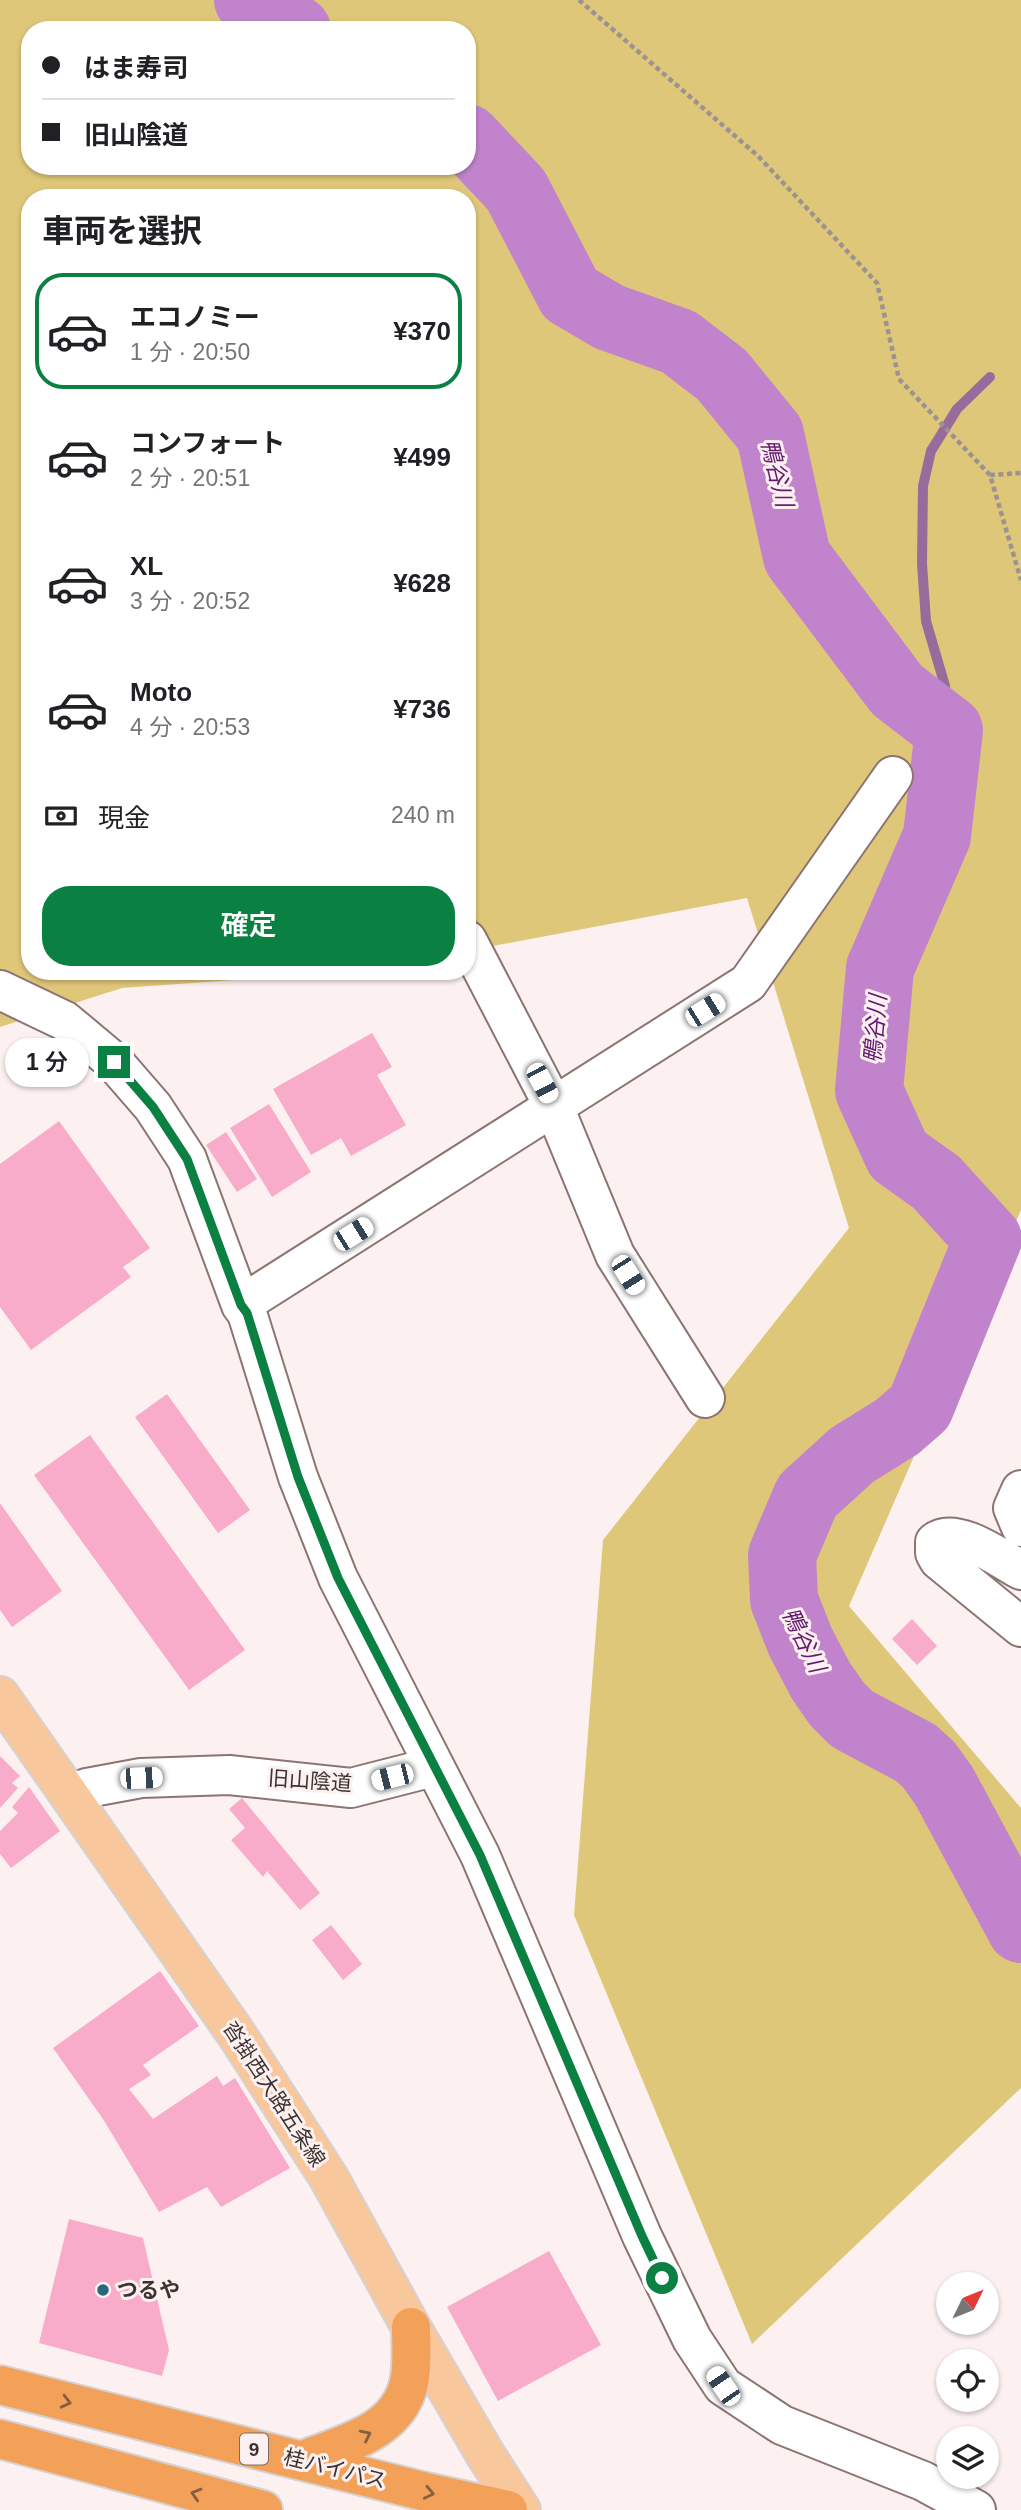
<!DOCTYPE html>
<html lang="ja">
<meta charset="utf-8">
<style>
:root{--surface:#fff;--page:#f6f6f6;--text:#202124;--muted:#757577;--line:#e0e0e0;--accent:#0b8043}
body{margin:0;font-family:Arial,"Noto Sans JP",sans-serif;background:var(--page);color:var(--text);height:100vh;display:flex;flex-direction:column;font-size:26px;white-space:nowrap}
*{box-sizing:border-box;margin:0}
p{font-size:23px;color:var(--muted)}
.icon{flex:none;width:38px;height:38px;fill:none;stroke:currentColor;stroke-width:2;stroke-linecap:round;stroke-linejoin:round}
.map{position:relative;flex:1;overflow:hidden}
.panel{position:absolute;left:21px;top:189px;width:455px;height:791px;display:flex;flex-direction:column;background:var(--surface);border-radius:28px;box-shadow:0 2px 5px #0004}
.panel>*{flex:none}
.hud{position:absolute;left:21px;top:21px;width:455px;height:154px;border-radius:28px;box-shadow:0 2px 5px #0004;display:grid;align-content:center;height:154px;padding:0 21px;background:var(--surface)}
.needle{width:46px;rotate:47deg}
.fabs{position:absolute;left:936px;top:2272px;display:grid;gap:14px}
.fabs a{display:grid;place-items:center;width:63px;height:63px;border-radius:50%;background:var(--surface);box-shadow:0 2px 5px #0004;font-size:35px}
.end{position:absolute;width:32px;height:32px;margin:-16px;border:9px solid #0b8043;background:#fff;box-shadow:0 0 0 4px #fff}
.from{border-radius:50%}
.bubble{position:absolute;height:49px;border-radius:24px;background:var(--surface);box-shadow:0 2px 5px #0004;font-size:23px;font-weight:600;line-height:49px;text-align:center}
.car{position:absolute;width:21px;height:42px;margin:-21px -10px;border-radius:9px;box-shadow:0 0 5px 2px #0007;background:linear-gradient(#fff 24%,#345 0 40%,#fff 0 76%,#345 0 86%,#fff 0)}
.hud b{display:flex;align-items:center;gap:24px;height:66px;font-size:26px}
.hud b+b{border-top:2px solid var(--line)}
.hud i{width:18px;height:18px;background:var(--text)}
ul{padding:0;list-style:none}
li{display:flex;align-items:center;gap:21px;height:116px;margin:0 14px 10px;padding:0 7px;border:4px solid transparent;border-radius:28px}
li div{flex:1}
li b{display:block;font-size:26px}
li em{font-style:normal;font-weight:600}
li.selected{border-color:var(--accent)}
li>.icon{width:63px;height:63px;stroke-width:1.5}
h2{padding:0 21px;font-size:32px;line-height:84px}
.pay{display:flex;align-items:center;gap:18px;height:77px;padding:0 21px;font-size:26px}
.pay p{margin-inline-start:auto}
.primary-button{display:flex;gap:14px;margin-top:auto;padding:14px 21px}
.primary-button a{flex:1;height:80px;border-radius:28px;background:var(--accent);color:#fff;font-size:28px;font-weight:600;line-height:80px;text-align:center}
.map>svg:first-child{display:block}
.green{fill:#dfc779;fill-rule:evenodd}
.lines{fill:none;stroke-linecap:round;stroke-linejoin:round}
.stream{stroke:#996b9d;stroke-width:10}
.river{stroke:#c183cb;stroke-width:68}
.building{fill:#f9acca}
.minor-casing{stroke:#8c7471;stroke-width:42}
.major-casing{stroke:#d4d2d2;stroke-width:42}
.highway-casing{stroke:#d4d2d2;stroke-width:42}
.path{stroke:#9c9290;stroke-width:4.5;stroke-dasharray:5 3.5;stroke-linecap:butt}
.minor{stroke:#fff;stroke-width:38}
.major{stroke:#f8c79b;stroke-width:38}
.highway{stroke:#f3a159;stroke-width:38}
.oneway{stroke:#865f41}
.route{stroke:#0b8043;stroke-width:9}
.poi-dot{fill:#28677d;stroke:#fcf1f0;stroke-width:2.5}
.labels{text-anchor:middle;stroke-width:6;stroke-linejoin:round;paint-order:stroke}
.shield{fill:#fcf1f0;stroke:#766c6a;stroke-width:2}
.shield-label{font-size:19px;font-weight:bold;fill:#3d3331}
.street-label{font-size:21px;fill:#3d3331;stroke:#fcf1f0}
.poi-label{font-size:21px;font-weight:bold;fill:#3d3331;stroke:#fcf1f0;text-anchor:start}
.water-label{font-size:23px;font-style:italic;fill:#651971;stroke:#fcf1f0}
</style>
<div class="map">
<svg width="1021" height="2510" viewBox="0 0 1021 2510">
<rect width="100%" height="100%" fill="#fcf1f0"/>
<path class="green" d="M0 0H1021V1210L849 1606 1021 1808V2088L752 2344 574 1915 603 1540 849 1228 747 898 467 951V198H30V971H359L122 988 0 1027ZM30 30H467V166H30Z"/>
<g class="lines">
<path class="stream" d="M949 730 945 686 926 621 922 564 923 486 931 451 957 409 990 377"/>
<path class="river" d="M248 0 297 30
M467 138 516 190 570 294 609 317 679 342 722 375 770 434 797 557 897 690 949 730 937 836 880 968 869 1091 898 1155 936 1182 988 1239 920 1407 897 1427 852 1455 807 1496 782 1555 784 1600 800 1641 821 1681 837 1704 852 1719 916 1753 929 1765 944 1786 1021 1929"/>
</g>
<path class="building" d="M372 1033 392 1067 377 1075 406 1125 351 1156 341 1138 311 1155 273 1089Z
M269 1104 311 1172 272 1197 230 1128Z
M59 1121 150 1248 123 1267 131 1277 31 1350 0 1307V1164Z
M226 1132 257 1179 237 1192 206 1145Z
M167 1394 250 1510 218 1533 135 1417Z
M90 1435 245 1650 189 1690 34 1475Z
M0 1503 62 1591 12 1627 0 1610Z
M912 1619 937 1646 917 1665 892 1639Z
M0 1756 20 1776 12 1783 18 1788 0 1808Z
M29 1787 60 1831 11 1868 0 1854V1831L18 1813 12 1807Z
M242 1798 320 1893 300 1910 267 1871 263 1877 231 1840 245 1828 229 1809Z
M331 1925 362 1964 343 1980 312 1940Z
M160 1971 199 2026 143 2065 151 2075 129 2089 153 2119 217 2076 223 2086 235 2078 290 2168 221 2207 207 2187 159 2212 103 2119 53 2048Z
M69 2219 143 2238 169 2350 162 2376 39 2343Z
M549 2251 601 2345 498 2401 447 2307Z"/>
<g class="lines">
<defs>
<path id="minor" d="M467 940 554 1107 615 1255 705 1398
M0 990 65 1021 114 1062 153 1107 187 1159 241 1305 247 1313 298 1477 338 1578 480 1855 642 2236 692 2339 723 2386 782 2425 923 2481 976 2510
M241 1305 748 983 893 776
M1021 1490 1013 1508 1021 1527
M1021 1570C1002 1560 956 1525 935 1542V1553L939 1560 1021 1627
M69 1794 87 1788 141 1778 229 1775 351 1788 433 1767"/>
<path id="major" d="M0 1696 237 2035 329 2178 411 2327 485 2454 521 2510"/>
<path id="highway" d="M0 2385 426 2492 508 2510
M0 2439 263 2510
M303 2460C344 2444 398 2432 409 2383 413 2366 411 2345 411 2327"/>
</defs>
<use href="#minor" class="minor-casing"/>
<use href="#major" class="major-casing"/>
<use href="#highway" class="highway-casing"/>
<path class="path" d="M579 0 758 156 877 283 899 379 990 475 1021 580
M990 475 1021 473"/>
<use href="#minor" class="minor"/>
<use href="#major" class="major"/>
<use href="#highway" class="highway"/>
</g>
<defs><path id="oneway-chevron" d="M-2-3.5L2.5 0L-2 3.5" fill="none" stroke-width="1.6" stroke-linecap="round" stroke-linejoin="round" transform="scale(1.75)"/></defs>
<g class="oneway">
<use href="#oneway-chevron" transform="translate(66 2402) rotate(14)"/>
<use href="#oneway-chevron" transform="translate(366 2435) rotate(-26)"/>
<use href="#oneway-chevron" transform="translate(429 2493) rotate(13)"/>
<use href="#oneway-chevron" transform="translate(196 2494) rotate(-164)"/>
</g>
<g class="lines">
<path class="route" d="M114 1062 153 1107 187 1159 241 1305 247 1313 298 1477 338 1578 480 1855 642 2236 662 2278"/>
</g>
<circle class="poi-dot" cx="103" cy="2290" r="7"/>
<g class="labels">
<rect class="shield" x="240" y="2433.5" width="28" height="31" rx="5"/>
<g class="shield-label">
<text x="254" y="2456">9</text>
</g>
<g class="street-label">
<text transform="translate(310 1781) rotate(4)" y="7">旧山陰道</text>
<text transform="translate(274 2094) rotate(57)" y="7">沓掛西大路五条線</text>
<text transform="translate(335 2469) rotate(14)" y="7">桂バイパス</text>
</g>
<g class="poi-label">
<text x="117" y="2297">つるや</text>
</g>
<g class="water-label">
<text transform="translate(777 473) rotate(76)" y="8">鴨谷川</text>
<text transform="translate(875 1029) rotate(-85)" y="8">鴨谷川</text>
<text transform="translate(804 1640) rotate(64)" y="8">鴨谷川</text>
</g>
</g>
</svg>
<div class="fabs">
<a><svg class="needle" viewBox="-14 -14 28 28"><path d="M0-13l5 13h-10z" fill="#e53935"/><path d="M0 13l5-13h-10z" fill="#757577"/></svg></a>
<a><svg class="icon" aria-label="locate" viewBox="0 0 24 24"><circle cx="12" cy="12" r="6"/><path d="M12 2v4M12 18v4M2 12h4M18 12h4"/></svg></a>
<a><svg class="icon" aria-label="layers" viewBox="0 0 24 24"><path d="M12 4l9 5-9 5-9-5zM3 14l9 5 9-5"/></svg></a>
</div>
<i class="end from" style="left:662px;top:2278px"></i>
<i class="end" style="left:114px;top:1062px"></i>
<div class="bubble" style="left:5px;top:1038px;width:84px">1 分</div>
<i class="car" style="left:705px;top:1010px;rotate:58deg"></i>
<i class="car" style="left:542px;top:1083px;rotate:152deg"></i>
<i class="car" style="left:353px;top:1234px;rotate:58deg"></i>
<i class="car" style="left:628px;top:1275px;rotate:148deg"></i>
<i class="car" style="left:392px;top:1777px;rotate:256deg"></i>
<i class="car" style="left:141px;top:1778px;rotate:88deg"></i>
<i class="car" style="left:723px;top:2386px;rotate:326deg"></i>
<div class="hud">
<b><i class="from"></i>はま寿司</b>
<b><i></i>旧山陰道</b>
</div>
<section class="panel">
<h2>車両を選択</h2>
<ul>
<li class="selected"><svg class="icon" aria-label="car" viewBox="0 0 24 24"><path d="M5 17H2v-5l4-1 3-4h7l3 4 3 1v5h-3M9 17h6M6 11h13"/><circle cx="7" cy="17" r="2"/><circle cx="17" cy="17" r="2"/></svg><div><b>エコノミー</b><p>1 分 · 20:50</p></div><em>¥370</em></li>
<li><svg class="icon" aria-label="car" viewBox="0 0 24 24"><path d="M5 17H2v-5l4-1 3-4h7l3 4 3 1v5h-3M9 17h6M6 11h13"/><circle cx="7" cy="17" r="2"/><circle cx="17" cy="17" r="2"/></svg><div><b>コンフォート</b><p>2 分 · 20:51</p></div><em>¥499</em></li>
<li><svg class="icon" aria-label="car" viewBox="0 0 24 24"><path d="M5 17H2v-5l4-1 3-4h7l3 4 3 1v5h-3M9 17h6M6 11h13"/><circle cx="7" cy="17" r="2"/><circle cx="17" cy="17" r="2"/></svg><div><b>XL</b><p>3 分 · 20:52</p></div><em>¥628</em></li>
<li><svg class="icon" aria-label="car" viewBox="0 0 24 24"><path d="M5 17H2v-5l4-1 3-4h7l3 4 3 1v5h-3M9 17h6M6 11h13"/><circle cx="7" cy="17" r="2"/><circle cx="17" cy="17" r="2"/></svg><div><b>Moto</b><p>4 分 · 20:53</p></div><em>¥736</em></li>
</ul>
<div class="pay"><svg class="icon" aria-label="cash" viewBox="0 0 24 24"><path d="M3 7h18v10H3z"/><circle cx="12" cy="12" r="2"/></svg>現金<p>240 m</p></div>
<div class="primary-button"><a>確定</a></div>
</section>
</div>
